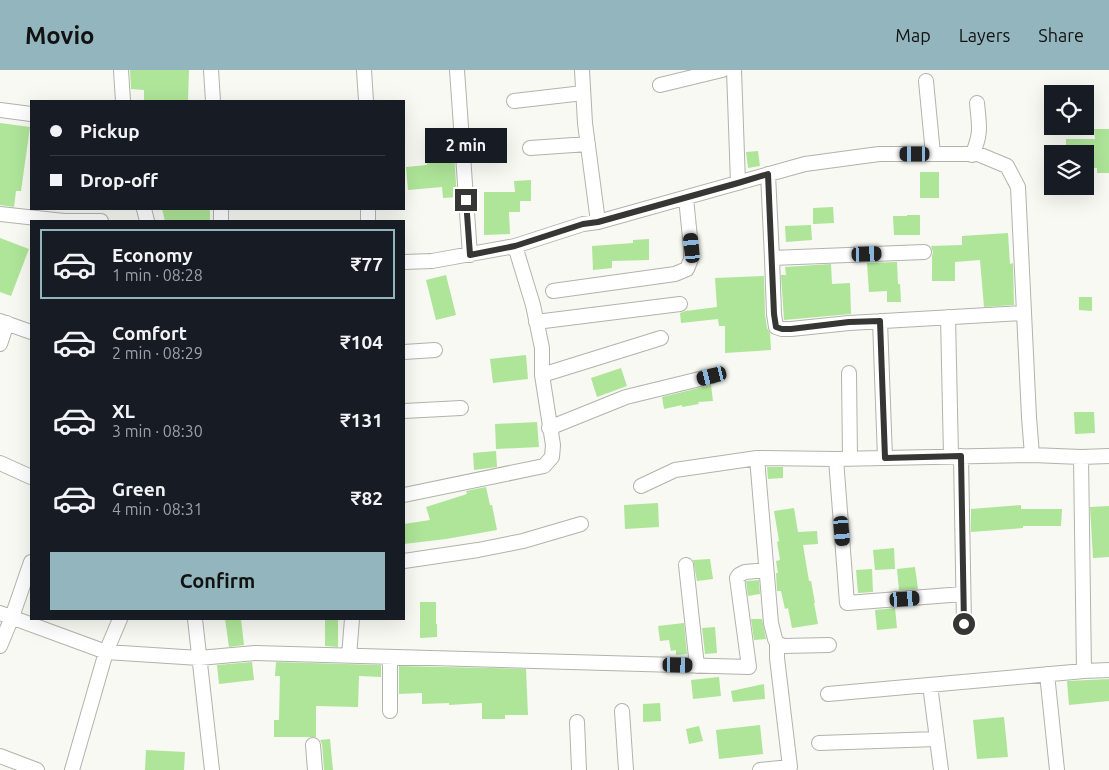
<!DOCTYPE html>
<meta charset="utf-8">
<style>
:root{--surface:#171b24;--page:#20242c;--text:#f1f3f6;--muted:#9ea1a6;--line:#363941;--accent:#93b5bd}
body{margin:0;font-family:Ubuntu,sans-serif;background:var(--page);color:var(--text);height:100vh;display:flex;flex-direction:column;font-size:19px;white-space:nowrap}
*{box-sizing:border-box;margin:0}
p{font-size:16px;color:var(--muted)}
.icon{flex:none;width:28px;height:28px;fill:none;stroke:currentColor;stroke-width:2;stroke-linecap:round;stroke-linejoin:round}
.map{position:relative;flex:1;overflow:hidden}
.drawer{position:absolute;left:30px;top:150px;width:375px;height:400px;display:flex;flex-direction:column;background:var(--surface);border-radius:0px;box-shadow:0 5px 20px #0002}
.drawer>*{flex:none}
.top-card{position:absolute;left:30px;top:30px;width:375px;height:110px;border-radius:0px;box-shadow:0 5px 20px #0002;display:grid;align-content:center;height:110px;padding:0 20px;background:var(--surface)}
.fabs{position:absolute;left:1044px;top:15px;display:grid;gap:10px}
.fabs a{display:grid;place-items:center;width:50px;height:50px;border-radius:0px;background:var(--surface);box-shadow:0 5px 20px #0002;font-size:25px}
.end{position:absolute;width:22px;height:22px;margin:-11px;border:6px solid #363734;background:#fff;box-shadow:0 0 0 2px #fff}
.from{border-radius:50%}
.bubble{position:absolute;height:35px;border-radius:0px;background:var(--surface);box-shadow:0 5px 20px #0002;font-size:16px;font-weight:700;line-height:35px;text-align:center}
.car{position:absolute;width:15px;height:30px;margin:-15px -8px;border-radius:6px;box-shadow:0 0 4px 1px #0007;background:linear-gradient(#222 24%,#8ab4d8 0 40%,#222 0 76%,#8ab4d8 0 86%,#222 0)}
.top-card b{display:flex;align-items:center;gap:18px;height:48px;font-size:19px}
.top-card b+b{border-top:1px solid var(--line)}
.top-card i{width:12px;height:12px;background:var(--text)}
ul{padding:9px 0 0;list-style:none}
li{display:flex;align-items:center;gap:15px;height:70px;margin:0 10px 8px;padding:0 10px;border:2px solid transparent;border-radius:0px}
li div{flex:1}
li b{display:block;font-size:19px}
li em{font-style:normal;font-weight:700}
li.current{border-color:var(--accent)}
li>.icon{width:45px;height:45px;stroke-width:1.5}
.button{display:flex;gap:10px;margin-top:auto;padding:10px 20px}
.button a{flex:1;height:58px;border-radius:0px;background:var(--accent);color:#111;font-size:20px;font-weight:700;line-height:58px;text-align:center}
header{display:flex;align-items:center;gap:30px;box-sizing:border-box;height:70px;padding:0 25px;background:var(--accent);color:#111}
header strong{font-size:24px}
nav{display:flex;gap:28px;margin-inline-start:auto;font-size:18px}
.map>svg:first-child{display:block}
.building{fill:#aee598}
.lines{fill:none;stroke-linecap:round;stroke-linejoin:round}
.minor-casing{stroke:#b1b3ac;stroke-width:16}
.minor{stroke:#fff;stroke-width:14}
.route{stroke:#363734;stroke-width:6}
</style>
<header>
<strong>Movio</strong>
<nav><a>Map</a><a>Layers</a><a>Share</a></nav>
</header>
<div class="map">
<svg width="1109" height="700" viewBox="0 0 1109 700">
<rect width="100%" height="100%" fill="#f7f9f2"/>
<path class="building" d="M130 0H189L188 31H144V20L131 19Z
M0 53 30 57 21 121H16L14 137 0 135Z
M1094 59H1109V103H1097V98H1085V84H1066V69H1095Z
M758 81 760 96 748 98 746 82Z
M454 84 457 127 443 128 442 117 408 120 406 97 427 95 426 86Z
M920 102H939V128H920Z
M531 110V131H520V142H509L510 164 484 165V122H515L514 111Z
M833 137 834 153 813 154V138Z
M162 139H210V151H165Z
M907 145H920V165H894L893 146H907Z
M811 155 812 170 786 172 785 156Z
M1008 163 1010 194 1013 193 1014 235 984 237 980 190 955 192V211H932V186L933 182 931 176 962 175V166Z
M0 168 29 179 11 226 0 222Z
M649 169V190L612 191V198L593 200 592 176 633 173V170Z
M897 192 898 214H900L901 232H887V221L869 222 867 193Z
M831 194 832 214 850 213 851 244 784 250 781 205H786L785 197Z
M446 205 456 245 436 250 426 210Z
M764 206 765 244 767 258 770 263 771 280 725 283V256H719L718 249 681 253 680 243 686 241 717 237 715 208Z
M1079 227H1092V241L1079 240Z
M526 285 528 309 493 313 490 289Z
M621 298 627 316 597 327 591 308Z
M711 315 713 331 698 332 699 334 682 337V335L664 339 662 327Z
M1074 342H1094L1095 363 1075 364Z
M537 352 539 377 496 379 495 354Z
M496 381 497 397 474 400 473 383Z
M767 397H783V408L768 409Z
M486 417 490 435H492L497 460 446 469 404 474V454L430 450 426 437 467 424 466 421Z
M658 433 659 457 625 459 624 435Z
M1021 435V439H1062L1061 456H1023V458L971 462V439Z
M1109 436V487L1093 488 1090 437Z
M794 438 798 462 817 461 818 474 803 475 809 511H811L815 533H814L818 554 792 558 788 538 785 539 781 521H777L776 503H778L776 491 780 490 777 472 779 471 774 441Z
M894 478 895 499 875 500 873 480Z
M710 489 713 509 697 511 693 490Z
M915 497 918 519 899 520 897 499Z
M872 499 873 522 858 523 856 500Z
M759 510 760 524 748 526 746 511Z
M420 532H436V554H437V567L420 568Z
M895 538 897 558 877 560 875 540Z
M225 549H241L244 575 229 577Z
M325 549H338V577L325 576Z
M751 549H762L766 569 754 570Z
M684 553 687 584 676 585V580L671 581 669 570 660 571 658 556Z
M715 557 717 583 705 584 702 558Z
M252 592 254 610 219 614 217 595Z
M276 592 381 595V607L359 606 358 637 316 636V667H274V650H279L280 606H275Z
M399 596 526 599 528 645H505V649H482V633L449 635V633L422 634V623L399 624Z
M719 607 721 626 693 629 691 610Z
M1109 609V631L1069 635 1067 611Z
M764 614 765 629 733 632 731 621Z
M660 633 661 651 643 652V634Z
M1004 647 1008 687 977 689 973 650Z
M760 655 763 684 719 689 716 660Z
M699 656 703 671 689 674 686 659Z
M330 669 333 700H324L322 674 320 670Z
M146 680 185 682 184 700H145Z"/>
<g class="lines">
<defs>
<path id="minor" d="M121 0 123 31
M211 0 213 31
M364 0 366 31
M457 0 470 185
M582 0 585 53 598 152
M734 0 738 113
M926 11 933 84
M660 15 722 0
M514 31 583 23
M0 40 31 44
M530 78 588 74
M972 85C982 63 979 55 977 33
M768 104 772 188 774 244 776 257 782 259H791L849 253 1024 243
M144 139 147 151
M221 139V151
M0 144 64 151H101
M368 151V139
M772 188 924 182
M404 192 432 191 515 176 583 154 598 152 805 94 879 84H978L1007 96 1018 117 1029 347 1032 385 1081 387 1109 386
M553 221 675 204 687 199 691 189V178L686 128
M948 247 951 386
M0 251 31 262
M880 251 885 388
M536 252 680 234
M0 274 7 253
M404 282 435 280
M849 303 850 388
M542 305 661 268
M404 341 461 338
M549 358 626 327 712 306
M961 386 964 554
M1081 387 1084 601 1109 600
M757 388 771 553 775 569 777 573 783 576 829 575
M836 389 847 533 963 524
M0 393 31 407
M641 416 675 400 757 388 836 389 1032 385
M404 425 544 396 552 387 553 375 542 305V278L533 235 515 176
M404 491 478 480 523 471 581 454
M686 495 697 596
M0 543 106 582 199 588 255 583 749 597 737 508 739 505 745 502 766 500
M195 549 212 700
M0 576 12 547 31 492
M349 586 352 549
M1047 604 1057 700
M930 615 941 700
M828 624 1084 601
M390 641V587
M622 641 626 700
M577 652 579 700
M819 673 937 669
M313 675 315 700
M0 686 37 700
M72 700 106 582 120 549
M760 700 790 697 777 588V573"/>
</defs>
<use href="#minor" class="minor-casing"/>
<use href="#minor" class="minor"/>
</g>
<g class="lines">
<path class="route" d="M466 130 470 185 515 176 583 154 598 152 738 113 768 104 774 244 776 257 782 259H791L849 252 880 251 885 388 961 386 964 554"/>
</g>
</svg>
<div class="fabs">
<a><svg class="icon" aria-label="locate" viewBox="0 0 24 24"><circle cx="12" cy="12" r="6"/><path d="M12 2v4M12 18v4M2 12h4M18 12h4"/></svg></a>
<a><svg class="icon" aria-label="layers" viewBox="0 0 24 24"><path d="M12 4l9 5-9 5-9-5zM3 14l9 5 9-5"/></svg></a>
</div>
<i class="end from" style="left:964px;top:554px"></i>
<i class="end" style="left:466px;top:130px"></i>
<div class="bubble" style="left:425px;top:58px;width:82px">2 min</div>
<i class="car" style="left:915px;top:84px;rotate:270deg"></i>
<i class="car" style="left:692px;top:178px;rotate:354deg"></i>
<i class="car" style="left:867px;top:184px;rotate:88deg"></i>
<i class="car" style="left:712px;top:306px;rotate:256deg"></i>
<i class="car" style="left:842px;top:461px;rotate:175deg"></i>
<i class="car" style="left:905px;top:529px;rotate:86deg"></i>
<i class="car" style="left:678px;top:595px;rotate:91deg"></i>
<div class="top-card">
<b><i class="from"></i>Pickup</b>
<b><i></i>Drop-off</b>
</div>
<section class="drawer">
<ul>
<li class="current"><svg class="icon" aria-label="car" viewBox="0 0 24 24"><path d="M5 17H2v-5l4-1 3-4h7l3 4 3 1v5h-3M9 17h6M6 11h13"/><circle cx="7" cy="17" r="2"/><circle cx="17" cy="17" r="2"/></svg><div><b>Economy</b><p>1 min · 08:28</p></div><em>₹77</em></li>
<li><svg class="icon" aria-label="car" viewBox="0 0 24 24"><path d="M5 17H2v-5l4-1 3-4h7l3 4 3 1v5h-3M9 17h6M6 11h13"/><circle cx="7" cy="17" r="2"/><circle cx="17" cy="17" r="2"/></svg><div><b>Comfort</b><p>2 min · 08:29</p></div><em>₹104</em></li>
<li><svg class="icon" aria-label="car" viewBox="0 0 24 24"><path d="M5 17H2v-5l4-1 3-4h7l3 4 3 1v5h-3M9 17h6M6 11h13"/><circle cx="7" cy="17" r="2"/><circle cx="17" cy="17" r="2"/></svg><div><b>XL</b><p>3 min · 08:30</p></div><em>₹131</em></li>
<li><svg class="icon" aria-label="car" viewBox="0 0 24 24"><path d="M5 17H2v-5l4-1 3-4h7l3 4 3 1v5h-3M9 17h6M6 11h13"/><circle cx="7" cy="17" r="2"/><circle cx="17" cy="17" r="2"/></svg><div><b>Green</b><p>4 min · 08:31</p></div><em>₹82</em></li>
</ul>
<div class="button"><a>Confirm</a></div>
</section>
</div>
